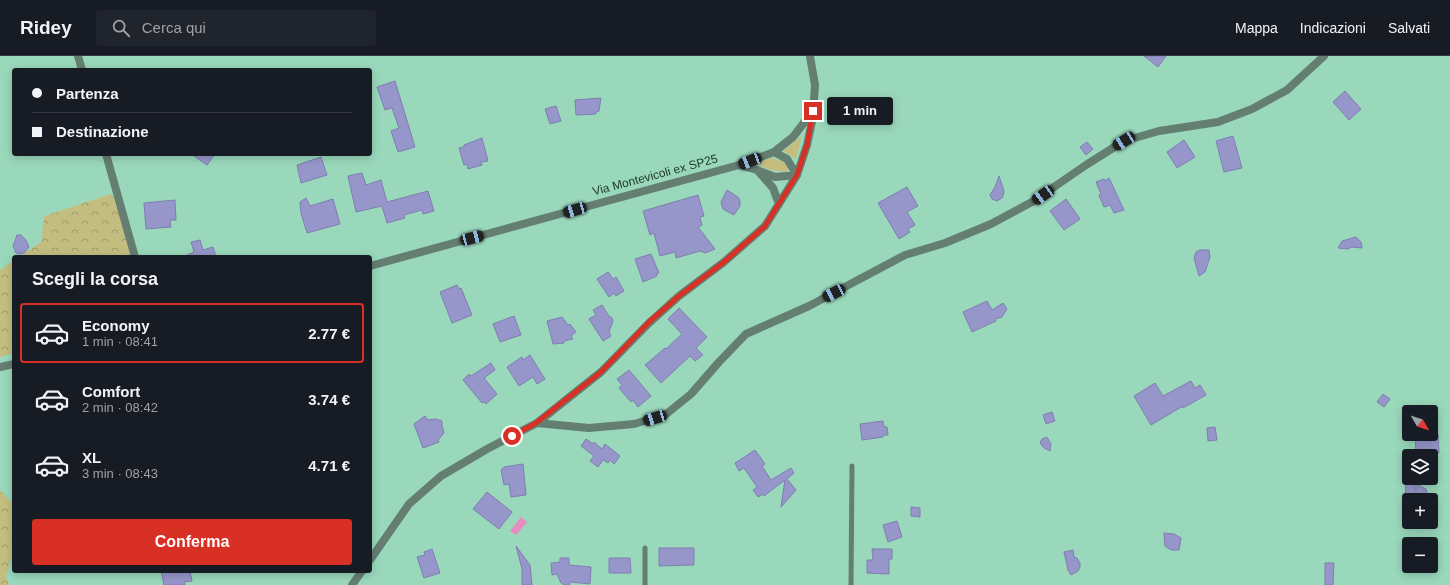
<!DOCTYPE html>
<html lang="it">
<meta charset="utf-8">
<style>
:root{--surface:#171b24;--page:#20242c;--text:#f1f3f6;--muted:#9ea1a6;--line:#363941;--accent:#d93025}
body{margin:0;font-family:Helvetica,sans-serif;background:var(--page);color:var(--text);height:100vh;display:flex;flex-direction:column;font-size:15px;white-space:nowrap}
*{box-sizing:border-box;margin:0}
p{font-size:13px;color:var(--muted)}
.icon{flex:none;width:22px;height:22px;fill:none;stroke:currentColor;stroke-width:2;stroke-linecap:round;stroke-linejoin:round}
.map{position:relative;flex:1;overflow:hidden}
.sheet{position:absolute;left:12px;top:199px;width:360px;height:318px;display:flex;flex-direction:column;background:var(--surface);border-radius:4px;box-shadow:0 2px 10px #0003}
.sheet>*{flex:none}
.hud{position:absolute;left:12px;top:12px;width:360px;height:88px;border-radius:4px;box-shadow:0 2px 10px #0003;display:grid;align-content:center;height:88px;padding:0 20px;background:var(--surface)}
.needle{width:26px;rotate:129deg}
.controls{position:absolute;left:1402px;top:349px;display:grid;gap:8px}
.controls a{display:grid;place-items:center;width:36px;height:36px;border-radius:4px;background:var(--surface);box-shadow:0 2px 10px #0003;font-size:20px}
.end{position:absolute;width:18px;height:18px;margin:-9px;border:5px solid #d93025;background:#fff;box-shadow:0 0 0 2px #fff}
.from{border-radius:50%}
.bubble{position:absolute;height:28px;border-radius:4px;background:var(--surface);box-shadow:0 2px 10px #0003;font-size:13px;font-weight:800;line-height:28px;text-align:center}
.car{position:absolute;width:12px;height:24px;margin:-12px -6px;border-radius:5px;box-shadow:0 0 3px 1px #0007;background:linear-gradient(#222 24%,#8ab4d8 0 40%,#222 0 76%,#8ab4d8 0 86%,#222 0)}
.hud b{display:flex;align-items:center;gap:14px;height:38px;font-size:15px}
.hud b+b{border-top:1px solid var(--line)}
.hud i{width:10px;height:10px;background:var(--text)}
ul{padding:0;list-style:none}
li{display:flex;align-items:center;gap:12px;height:60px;margin:0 8px 6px;padding:0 12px;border:2px solid transparent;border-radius:4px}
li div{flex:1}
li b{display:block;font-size:15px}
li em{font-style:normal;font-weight:800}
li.on{border-color:var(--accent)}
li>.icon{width:36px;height:36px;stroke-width:1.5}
h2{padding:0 20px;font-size:18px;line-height:48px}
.action{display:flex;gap:8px;margin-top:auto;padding:8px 20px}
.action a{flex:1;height:46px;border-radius:4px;background:var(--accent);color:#fff;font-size:16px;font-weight:800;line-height:46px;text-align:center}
header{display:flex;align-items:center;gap:24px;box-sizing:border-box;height:56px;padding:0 20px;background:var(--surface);border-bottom:1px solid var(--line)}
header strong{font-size:19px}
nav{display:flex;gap:22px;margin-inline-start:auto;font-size:14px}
.search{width:280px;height:36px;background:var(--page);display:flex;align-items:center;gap:10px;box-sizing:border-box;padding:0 14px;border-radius:4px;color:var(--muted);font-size:15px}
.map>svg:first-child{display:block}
.grass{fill:#c3be80}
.forest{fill:url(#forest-crowns)}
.water{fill:#e78cc1}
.building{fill:#9696ca;stroke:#7f7eb0}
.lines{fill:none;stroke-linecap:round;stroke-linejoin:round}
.service{stroke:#657e72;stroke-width:5}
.minor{stroke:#657e72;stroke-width:8}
.tertiary{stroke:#657e72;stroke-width:8}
.route{stroke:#d93025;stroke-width:5}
.labels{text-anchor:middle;stroke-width:3.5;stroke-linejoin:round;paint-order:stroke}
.street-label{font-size:12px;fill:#20392e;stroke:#99d8bb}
</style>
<header>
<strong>Ridey</strong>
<div class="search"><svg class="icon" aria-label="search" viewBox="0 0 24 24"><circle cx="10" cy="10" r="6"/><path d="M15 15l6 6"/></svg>Cerca qui</div>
<nav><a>Mappa</a><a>Indicazioni</a><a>Salvati</a></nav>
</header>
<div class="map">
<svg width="1450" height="529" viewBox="0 0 1450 529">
<defs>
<pattern id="forest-crowns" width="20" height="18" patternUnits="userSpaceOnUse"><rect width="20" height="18" fill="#c3be80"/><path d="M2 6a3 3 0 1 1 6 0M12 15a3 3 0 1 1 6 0" fill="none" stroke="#9e9b69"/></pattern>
</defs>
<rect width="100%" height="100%" fill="#99d8bb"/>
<path class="grass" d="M802 80 796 103 783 95Z
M771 102 782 105 790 111 786 116 770 114 754 107Z"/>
<path class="forest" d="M111 138 121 151 131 201H19L41 186 44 160Z
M14 204V297L0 301V214Z
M0 434 14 449V492L6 521 9 529H0Z"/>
<path class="water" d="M521 461 527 466 516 479 510 475Z"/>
<path class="building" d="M1144 0H1166L1158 11Z
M395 25 415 91 398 96 391 75 399 72 392 52 385 54 377 31Z
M1345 35 1361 53 1349 64 1333 46Z
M601 42 599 55 596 56V58L576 59 575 44Z
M556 50 561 65 550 68 545 53Z
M1233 80 1242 112 1224 116 1216 85Z
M482 82 488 105 481 106 482 109 468 113 467 108 464 109 459 92 464 91V89Z
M1184 84 1195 101 1177 112 1167 96Z
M1087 86 1093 93 1086 99 1080 91Z
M191 98H215L207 109Z
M321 101 327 119 301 127 297 109Z
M362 117 366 129 381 124 387 146 428 135 434 155 423 158 422 154 404 159 405 162 387 167 382 150 356 156 348 120Z
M999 120 1004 135 1003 140 1002 142 997 145 992 143 990 139 995 131Z
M1109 122 1124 154 1114 157 1110 149 1104 151 1099 139 1101 138 1096 126 1104 123 1105 125Z
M907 131 918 150 907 156 915 169 908 173 910 176 899 183 878 147Z
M727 134 738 141 740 145V150L734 159 723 153 721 146Z
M698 139 704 160 700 161 702 169 698 171 715 193 705 197 700 195 676 202 675 196 660 200 654 177 650 179 643 155Z
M306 142 310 150 333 143 340 168 307 177 301 157 300 146Z
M1066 143 1080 163 1064 174 1050 155Z
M175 144 176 164H170L171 171 146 173 144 147Z
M17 179H21L26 184 29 191 24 197 19 198 16 197 13 190Z
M1356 181 1361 186 1362 192 1351 191 1348 193 1338 192 1342 185Z
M200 184 203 194 213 191 216 201H187V199L194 196 191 186Z
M1200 194H1209L1210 201 1205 216 1199 220 1194 202 1196 196Z
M651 198 659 217 656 218 657 220 643 226 635 203Z
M608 216 613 223 616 221 624 235 616 240 614 237 609 241 597 223Z
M457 229 459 233 461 232 472 259 452 267 440 236Z
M987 245 992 254 1003 247 1007 253 1002 261 995 263 996 265 972 276 963 256Z
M602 249 608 259 612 262 613 265 609 276 611 280 603 285 589 263 596 259 593 254Z
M679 252 707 281 696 292 703 299 695 305 690 300 661 327 645 309 665 292 666 293 682 278 668 263Z
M514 260 521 279 500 286 493 268Z
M562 261 568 269 570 268 576 276 571 280 573 283 564 285V287L553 288 547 265Z
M530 299 545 323 537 328 533 321 519 330 507 311 522 301 523 304Z
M491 307 495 314 484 322 497 338 486 348 484 346 482 347 463 324 469 318 471 320Z
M629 314 651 340 638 351 633 344 631 346 619 332 622 329 617 323Z
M1191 325 1195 332 1200 329 1206 339 1183 352V350L1151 369 1134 340 1155 327 1163 340Z
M1383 338 1390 343 1384 351 1377 346Z
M1052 356 1055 365 1046 368 1043 359Z
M425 360 428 364 436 363 442 365V369L444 377 438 384 439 386 423 392 414 368Z
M883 365 884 371H887L888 379H883V381L862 384 860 368Z
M1215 371 1217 384 1208 385 1207 372Z
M1415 378H1438L1439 397 1416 398Z
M1047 381 1051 388 1050 395 1044 392 1040 387 1042 383Z
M586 383 593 388 594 386 602 393 605 388 620 400 614 408 610 404 608 407 603 404 598 411 590 405 594 400 581 390Z
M755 394 765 408 762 410 771 424 791 412 794 417 787 423 796 434 781 451 785 424 764 440 763 438 758 441 753 434 757 431 744 412 739 415 735 407Z
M523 408 526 439 511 441 509 428 504 429 501 414 504 411Z
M1406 426H1413L1416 434V428L1426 433 1428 441H1419V444H1405Z
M487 436 512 456 499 473 473 453Z
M911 451 920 452V461L911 460Z
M897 465 902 481 888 486 883 469Z
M1164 477 1174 478 1181 482 1179 494H1171L1165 490Z
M516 490 530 509 532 529H522V513Z
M659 492H694V509L659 510Z
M432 493 440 517 424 522 417 501 425 499 424 496Z
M872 493H892V503H889V518L867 517V504H873Z
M1073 494 1074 501 1077 502 1080 507V511L1078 515 1071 519 1068 514 1064 496Z
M560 502H569V509L591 511 590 528 571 526 569 529H564L561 527 557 518 552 519 551 507 560 506Z
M609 502H630L631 517H609Z
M1325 507H1334L1333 529H1325Z
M161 515H190L192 525 184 526 185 529H164Z"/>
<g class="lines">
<path class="service" d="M645 492V529
M851 529 852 410"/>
<path class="minor" d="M78 0 82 14
M106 98 135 201
M537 367 589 372 634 368 665 359 691 338 719 306 746 278 809 250 905 199 945 187 991 168 1032 146 1086 109 1124 85 1159 75 1218 66 1252 53 1287 34 1324 0"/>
<path class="tertiary" d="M774 96 787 103 797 119
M739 109 757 114 775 121 797 119
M759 116 773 132 779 148
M370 210 739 109 774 96 793 81 813 55
M0 311 14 308
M370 504 409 448 441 420 487 393 537 367 601 316 649 267 679 240 724 206 765 170 797 119 807 89 813 61 815 29 810 0
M352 529 362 515"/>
</g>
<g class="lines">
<path class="route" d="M512 380 536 367 601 316 649 266 679 240 724 206 765 170 797 119 807 89 813 55"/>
</g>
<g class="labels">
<g class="street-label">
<text transform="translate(655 119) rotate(-15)" y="4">Via Montevicoli ex SP25</text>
</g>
</g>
</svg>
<div class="controls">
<a><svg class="needle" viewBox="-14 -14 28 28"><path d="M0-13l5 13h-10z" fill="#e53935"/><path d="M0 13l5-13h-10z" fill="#9ea1a6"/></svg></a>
<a><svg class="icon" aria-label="layers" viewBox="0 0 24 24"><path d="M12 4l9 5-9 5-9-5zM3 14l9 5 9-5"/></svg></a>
<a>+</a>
<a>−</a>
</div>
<i class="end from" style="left:512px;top:380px"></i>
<i class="end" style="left:813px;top:55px"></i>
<div class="bubble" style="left:827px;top:41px;width:66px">1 min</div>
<i class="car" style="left:1124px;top:85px;rotate:238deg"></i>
<i class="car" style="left:750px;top:105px;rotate:249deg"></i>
<i class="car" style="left:1043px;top:139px;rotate:235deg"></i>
<i class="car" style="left:575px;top:154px;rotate:254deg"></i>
<i class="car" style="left:472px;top:182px;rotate:75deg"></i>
<i class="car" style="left:834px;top:237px;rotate:243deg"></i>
<i class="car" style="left:655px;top:362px;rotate:253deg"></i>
<div class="hud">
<b><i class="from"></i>Partenza</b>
<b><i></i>Destinazione</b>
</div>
<section class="sheet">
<h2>Scegli la corsa</h2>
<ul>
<li class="on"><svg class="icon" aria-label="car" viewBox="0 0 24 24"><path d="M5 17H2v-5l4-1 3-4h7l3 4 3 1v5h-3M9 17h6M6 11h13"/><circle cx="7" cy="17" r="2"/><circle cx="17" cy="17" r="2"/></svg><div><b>Economy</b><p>1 min · 08:41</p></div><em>2.77 €</em></li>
<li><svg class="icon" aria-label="car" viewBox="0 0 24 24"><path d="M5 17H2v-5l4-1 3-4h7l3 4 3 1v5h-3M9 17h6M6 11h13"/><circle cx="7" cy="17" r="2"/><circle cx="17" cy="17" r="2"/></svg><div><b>Comfort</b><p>2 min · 08:42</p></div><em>3.74 €</em></li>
<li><svg class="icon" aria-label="car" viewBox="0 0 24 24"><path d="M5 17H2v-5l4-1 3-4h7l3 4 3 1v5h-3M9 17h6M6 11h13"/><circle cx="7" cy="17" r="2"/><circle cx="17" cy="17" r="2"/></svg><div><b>XL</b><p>3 min · 08:43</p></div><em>4.71 €</em></li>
</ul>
<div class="action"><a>Conferma</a></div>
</section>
</div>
